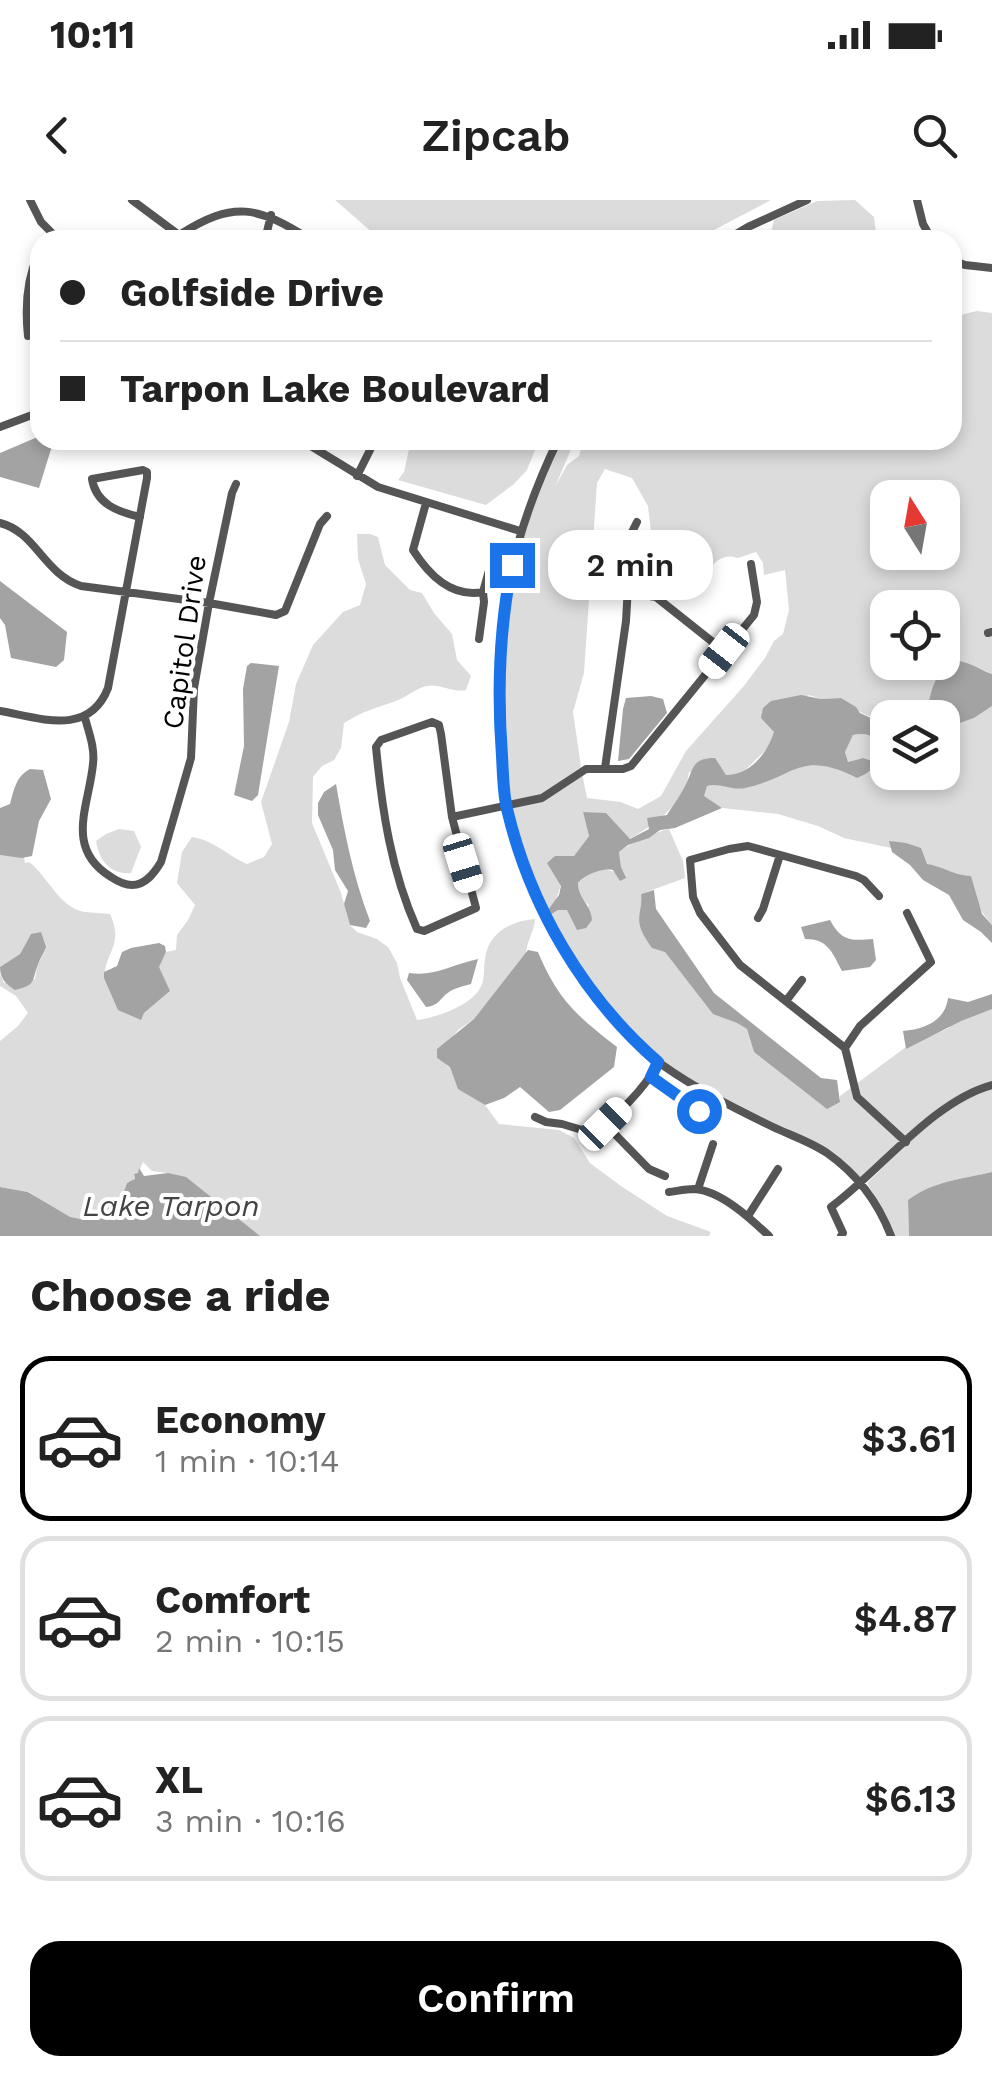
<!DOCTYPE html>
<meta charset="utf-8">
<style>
:root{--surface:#fff;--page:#f6f6f6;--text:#222;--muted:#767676;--line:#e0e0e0;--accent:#000}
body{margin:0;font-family:"Work Sans",sans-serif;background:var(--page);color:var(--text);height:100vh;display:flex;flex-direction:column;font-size:38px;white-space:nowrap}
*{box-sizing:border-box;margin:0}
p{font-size:32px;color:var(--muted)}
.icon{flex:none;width:55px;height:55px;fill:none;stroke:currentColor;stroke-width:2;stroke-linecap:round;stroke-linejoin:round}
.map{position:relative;height:1036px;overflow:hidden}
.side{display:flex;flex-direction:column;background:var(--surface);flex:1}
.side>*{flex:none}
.top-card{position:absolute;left:30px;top:30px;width:932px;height:220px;border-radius:30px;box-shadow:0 5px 15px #0003;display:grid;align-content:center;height:220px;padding:0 30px;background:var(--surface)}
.needle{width:65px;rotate:349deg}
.buttons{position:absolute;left:870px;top:280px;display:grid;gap:20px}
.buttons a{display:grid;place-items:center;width:90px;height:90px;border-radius:20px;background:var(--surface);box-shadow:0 5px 15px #0003;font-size:50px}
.end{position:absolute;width:45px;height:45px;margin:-22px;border:12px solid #1a73e8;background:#fff;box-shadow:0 0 0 5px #fff}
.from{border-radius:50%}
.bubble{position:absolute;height:70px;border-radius:30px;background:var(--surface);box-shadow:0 5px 15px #0003;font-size:32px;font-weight:600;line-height:70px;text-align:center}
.car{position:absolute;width:30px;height:60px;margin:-30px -15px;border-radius:12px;box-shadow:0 0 8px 2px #0007;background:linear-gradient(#fff 24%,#345 0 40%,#fff 0 76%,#345 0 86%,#fff 0)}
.top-card b{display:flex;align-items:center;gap:35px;height:95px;font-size:38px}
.top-card b+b{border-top:2px solid var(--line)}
.top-card i{width:25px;height:25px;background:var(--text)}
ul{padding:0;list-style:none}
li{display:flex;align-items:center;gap:30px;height:165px;margin:0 20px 15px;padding:0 10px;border:5px solid var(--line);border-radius:30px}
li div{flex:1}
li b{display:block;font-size:38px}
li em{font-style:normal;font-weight:600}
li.selected{border-color:var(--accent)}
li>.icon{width:90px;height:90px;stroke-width:1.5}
h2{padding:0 30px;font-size:45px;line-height:120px}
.primary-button{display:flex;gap:20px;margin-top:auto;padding:20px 30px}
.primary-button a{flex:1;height:115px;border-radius:30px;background:var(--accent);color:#fff;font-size:40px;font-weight:600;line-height:115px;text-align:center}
.status{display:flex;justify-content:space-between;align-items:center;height:70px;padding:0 50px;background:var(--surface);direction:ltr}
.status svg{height:28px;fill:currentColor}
header{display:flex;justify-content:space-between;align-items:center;height:130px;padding:0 30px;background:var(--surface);font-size:45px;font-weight:600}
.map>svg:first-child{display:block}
.green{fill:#dcdcdc;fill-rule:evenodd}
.water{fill:#a3a3a3}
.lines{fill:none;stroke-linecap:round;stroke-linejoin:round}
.minor{stroke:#555;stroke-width:8}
.route{stroke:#1a73e8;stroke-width:12}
.labels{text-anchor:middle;stroke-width:8;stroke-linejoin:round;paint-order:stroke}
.street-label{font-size:28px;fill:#000;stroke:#fff}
.water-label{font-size:30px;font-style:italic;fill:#444;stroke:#fff}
</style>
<div class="status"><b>10:11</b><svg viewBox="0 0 49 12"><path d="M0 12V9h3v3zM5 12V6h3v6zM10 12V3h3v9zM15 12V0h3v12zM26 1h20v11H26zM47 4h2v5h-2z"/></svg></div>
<header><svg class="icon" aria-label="back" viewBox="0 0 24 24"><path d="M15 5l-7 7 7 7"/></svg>Zipcab<svg class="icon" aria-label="search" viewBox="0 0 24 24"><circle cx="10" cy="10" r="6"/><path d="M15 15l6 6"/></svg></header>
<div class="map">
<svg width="992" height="1036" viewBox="0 0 992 1036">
<rect width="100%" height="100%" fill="#fff"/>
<path class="green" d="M335 0H771L695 40H381Z
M855 0 874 17 877 40H769L774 20 817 1Z
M977 111 992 113V429L985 431 986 436 992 435V474C978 468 969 462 953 461 936 473 932 486 928 506L914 517 888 518 887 520C868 519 856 510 841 498L821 499 809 495 767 523 775 532 770 546 740 575 726 576 722 571 689 572C686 602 654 626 629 639L606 614 583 612 589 636 574 656H555L561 685 551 714 558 710H568L577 729 589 705C581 700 578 693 578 683 594 668 607 665 625 678L621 667 619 652C629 644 657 631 669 629L683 661 685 678 641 694 665 752 713 813 737 823 747 829 754 852 781 871 840 902V896L852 887 902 942 862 979 827 950 714 895 658 859 635 838 600 796 562 740 530 675 509 608 544 600 582 573 587 598 621 602 638 609 661 596 686 551 743 487 765 458 774 441 783 434 789 410 785 370 764 375 763 363 756 352 738 358C721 352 714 364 703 376 688 378 676 368 665 358V348L651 332 648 306 632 278 605 269 597 283 584 473 573 512 581 567 541 595 508 602C504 548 499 494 502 440 506 370 532 303 561 240H575L555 287 567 265 579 256 583 243 579 240H952L953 121 964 114ZM888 298H942V352H888ZM888 408H942V462H888Z
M411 240H539L527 270 514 284 486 305 398 280 404 272Z
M357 334H370L378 337 385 365 410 390 422 393 434 413 452 434 457 460 471 476 466 490C452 493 440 483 426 486 416 489 406 497 396 501 376 508 363 511 344 523L341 548 334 560 322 566 313 577 312 623 341 693 350 725 357 732 377 739 388 747 397 763 400 778 417 820C435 818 469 806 479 790 486 780 483 770 485 759 488 733 510 721 535 719 534 732 527 740 526 754L474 819 458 830 437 858 450 867 459 889 485 905 499 924 559 930 574 938 590 963 621 986 667 1016 711 1032 709 1036H260L238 1024 171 978 168 973 152 971 143 962 138 973 134 975 136 986 87 1030 29 992 0 987V841L18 826 28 813 16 796 0 786V774L4 783 35 779 37 767 43 754 31 734 20 754 0 767V655L24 657 25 663 29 662C48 676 59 708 85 712 93 713 102 713 110 714 124 745 106 750 104 778L144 813 169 792 158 767 166 752 176 750 177 735 188 720 195 705 177 683 182 652 192 637C213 640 227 655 247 664L264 657 272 644 261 602 289 522 296 484 313 445 343 412 360 405 366 384 358 359Z
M992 506V725C973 702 958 669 927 664L923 657 890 642 891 648 844 638 818 626 778 614 722 608 703 596 707 586 713 583C732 589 764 583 782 575 792 571 801 565 812 564 826 563 844 571 857 578L863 558 848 562 845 552 853 535C866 532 874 535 882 545L887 546 888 572H942L943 529 974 518Z
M119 629 134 631 141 647 131 673C110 675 99 660 96 641L106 634Z
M986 806 992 809V882C957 892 933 915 906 938L859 896 856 884 906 847 949 828 950 823 966 819 967 813Z
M992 888V972C962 979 933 981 908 1000L909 1036H893L887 1018 867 983C905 947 942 905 992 888Z"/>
<path class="water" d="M40 236V240H68L52 246 39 288 0 277V253Z
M0 381 67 432 64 460 56 467 11 458 5 425 0 418Z
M953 461C968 460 978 469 992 474V506L974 518 943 529 942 518 914 517 928 506C932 486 936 473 953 461Z
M251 463 279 466 258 595 252 601 234 595 244 546 243 489 247 466Z
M801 495 821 499 841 498 856 507 860 513 873 519 887 520V546H882C874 535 866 532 853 535L845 552 848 562 863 558 875 562C871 572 866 574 857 578 800 549 796 577 745 588 732 591 719 582 707 586L704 596 722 608 675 628 660 630 649 638 628 645 619 652 621 667 626 678 620 681 613 670C602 668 586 674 578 683 578 699 591 704 592 720L586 728 577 730 567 710H558L550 715 548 710 559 695 561 686 547 663 555 656H574L589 636 583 612 606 613 630 639 649 629 647 618 667 615C673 605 681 595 686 584 694 568 692 558 715 558L726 575C750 575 767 554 774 532L761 518 763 508 771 501Z
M651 496 663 499 667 513 629 559 618 561 623 509 626 498Z
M30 569 43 570 51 599 39 621 32 656 22 658 0 655V608L10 604C14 590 16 576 30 569Z
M336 584C344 630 353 677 370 721L366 728 350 725 344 704 348 691 335 670 333 650 318 615V603L324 592Z
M889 641 906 643 921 648 927 664C945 667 952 675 971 676L982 714 992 725V743L981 732 963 720 949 695 923 680 910 665 892 652Z
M654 690 656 709 714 793 821 878 837 880 840 902 827 909 754 852 747 829 737 823 713 814 665 752 652 748C648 742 642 734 640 726 637 715 643 706 641 694Z
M830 720C841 741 851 741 873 739L876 760 870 767 842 771C832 752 828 739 805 739L801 727Z
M41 732 46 747C44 752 41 757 39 762 31 780 38 785 15 790 6 784 0 779 0 767L20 754 31 734Z
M159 743 165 746 166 752 159 767 170 791 144 813 141 820 118 810 104 778V772L117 766 122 752 131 748Z
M528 750 538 752C558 800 577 816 617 847L614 867 560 910 549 912 520 887 504 898 485 905 458 889 450 867 437 858V849L474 819Z
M478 759 471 784C464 786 455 788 449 792 440 798 439 806 426 807L407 780 409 773C435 777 453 764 478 759Z
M992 794V809L961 821 906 849 903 831C925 829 945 821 948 798L968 802Z
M139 968 144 976 168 973 186 977 260 1036H0V987L28 992 70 1017 85 1020 122 998 127 983 135 979 134 974 138 973Z
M992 972V1036H909L908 1000C933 981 962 979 992 972Z"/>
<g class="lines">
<path class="minor" d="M30 0 41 22 59 40
M132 0 179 35 181 40
M917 0 923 24 932 40
M179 35C234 0 257 6 311 40
M265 40 271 15
M726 40 748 27 807 0
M952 60 965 65 992 68
M28 136C25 108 27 76 40 51
M0 227 40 212
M301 240 378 287 520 331
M558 240C507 345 493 432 501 548 503 568 502 590 507 609 522 672 549 727 585 780 607 810 630 843 661 864 696 889 734 908 773 927 790 935 811 942 827 953 857 974 878 1002 891 1036
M357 276 375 240
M426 303 413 350C429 375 451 398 483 392L484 402 479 439
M0 323C36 332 43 373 81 386L209 403 276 415 285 411 320 324 327 316
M483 392 494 352
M628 393 656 397 724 451
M988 433 992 432
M0 511C40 518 89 537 108 488L147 278V272L143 270 92 279C96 304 118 312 140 317
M85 518C89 533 95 548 93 564 89 606 64 648 111 677 117 681 124 685 132 685 146 685 155 672 161 662L191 558 194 488 209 403 232 293 236 284
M432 522 439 525 441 534 452 617 476 708 424 731 417 729C391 671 382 610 376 547L381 540Z
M605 568 626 421 631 334 637 322
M452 617 542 598 586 569H623L631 566 754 415 757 402 751 364
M758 718 763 709 780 655
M786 801 802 780
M845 848 740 765 700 713 693 697 690 660 729 649 748 646 856 676 864 680 879 696
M651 877 699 911
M535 917 546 922 562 924 592 933C617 916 644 890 658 863
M605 924 649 969 665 976
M906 942 857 897 845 848 860 826 931 762 907 713
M698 989 713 944
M669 992C677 991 686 989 694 989 720 990 751 1019 769 1036
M748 1016 778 969
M841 1036 843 1033 831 1007C881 970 933 901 992 885"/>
</g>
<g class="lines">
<path class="route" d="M512 365C499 429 497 490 502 556 503 573 503 592 507 609 530 706 583 797 658 862L651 877 699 911"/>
</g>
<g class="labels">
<g class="street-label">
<text transform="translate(184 442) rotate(-82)" y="10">Capitol Drive</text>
</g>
<g class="water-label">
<text x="171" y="1016">Lake Tarpon</text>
</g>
</g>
</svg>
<div class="buttons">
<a><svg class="needle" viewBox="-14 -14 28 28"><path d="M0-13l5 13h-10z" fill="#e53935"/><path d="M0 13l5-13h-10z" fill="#767676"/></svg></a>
<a><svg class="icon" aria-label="locate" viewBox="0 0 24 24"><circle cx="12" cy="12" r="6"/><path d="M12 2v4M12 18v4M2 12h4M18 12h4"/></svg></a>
<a><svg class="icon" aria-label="layers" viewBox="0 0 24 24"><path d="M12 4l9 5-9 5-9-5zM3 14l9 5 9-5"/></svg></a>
</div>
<i class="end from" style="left:699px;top:911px"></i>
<i class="end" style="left:512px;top:365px"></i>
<div class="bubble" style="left:548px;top:330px;width:165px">2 min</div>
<i class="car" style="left:724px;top:451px;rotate:218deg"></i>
<i class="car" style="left:463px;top:663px;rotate:163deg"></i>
<i class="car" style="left:605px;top:924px;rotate:45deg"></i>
<div class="top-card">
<b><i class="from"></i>Golfside Drive</b>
<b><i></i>Tarpon Lake Boulevard</b>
</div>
</div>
<section class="side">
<h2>Choose a ride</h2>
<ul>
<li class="selected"><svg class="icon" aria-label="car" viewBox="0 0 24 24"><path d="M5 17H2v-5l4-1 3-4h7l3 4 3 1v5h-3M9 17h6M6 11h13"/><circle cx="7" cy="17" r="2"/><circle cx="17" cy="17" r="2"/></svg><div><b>Economy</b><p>1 min · 10:14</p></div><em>$3.61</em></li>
<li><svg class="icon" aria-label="car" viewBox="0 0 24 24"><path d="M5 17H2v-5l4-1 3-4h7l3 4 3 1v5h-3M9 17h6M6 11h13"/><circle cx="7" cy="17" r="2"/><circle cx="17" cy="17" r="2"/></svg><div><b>Comfort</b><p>2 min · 10:15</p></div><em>$4.87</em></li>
<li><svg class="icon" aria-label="car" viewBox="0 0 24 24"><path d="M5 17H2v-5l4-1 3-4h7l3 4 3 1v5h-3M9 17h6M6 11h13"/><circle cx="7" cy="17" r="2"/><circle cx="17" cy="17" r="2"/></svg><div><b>XL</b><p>3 min · 10:16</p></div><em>$6.13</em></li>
</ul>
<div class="primary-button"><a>Confirm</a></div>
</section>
